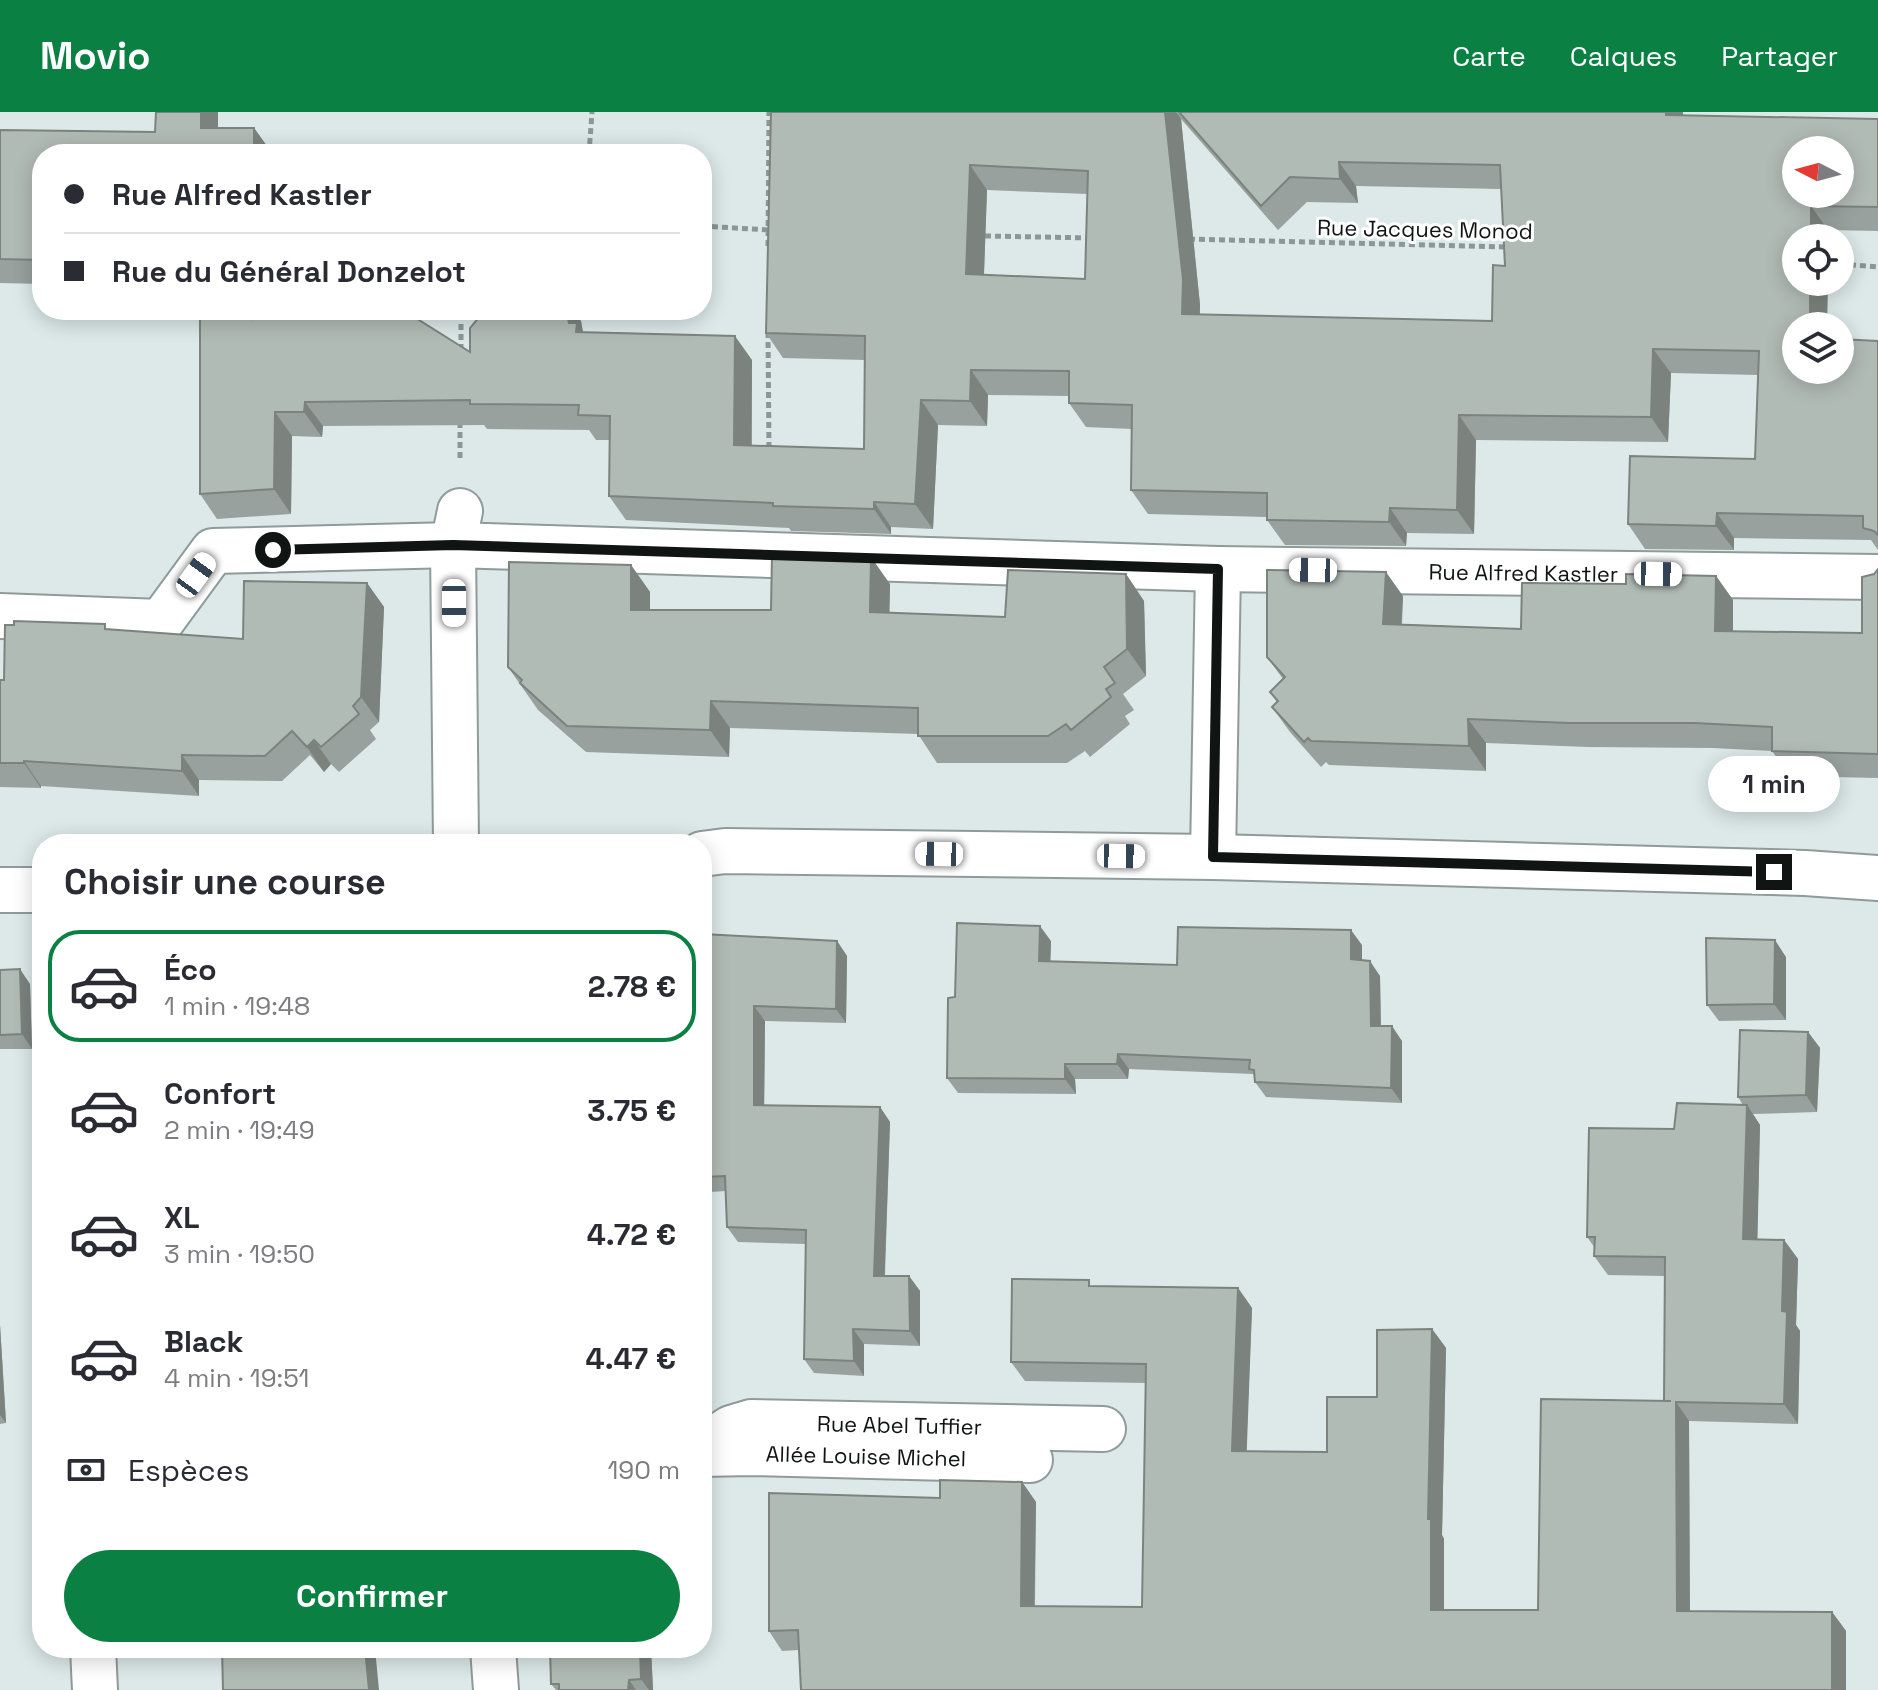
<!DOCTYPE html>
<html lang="fr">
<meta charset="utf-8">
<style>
:root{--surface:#fff;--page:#f2f2f3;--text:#2b2b33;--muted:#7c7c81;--line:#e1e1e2;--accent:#0b8043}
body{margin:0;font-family:"Space Grotesk",sans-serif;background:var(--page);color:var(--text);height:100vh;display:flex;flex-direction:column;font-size:30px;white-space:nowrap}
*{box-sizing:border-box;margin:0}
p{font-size:26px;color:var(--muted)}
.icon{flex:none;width:44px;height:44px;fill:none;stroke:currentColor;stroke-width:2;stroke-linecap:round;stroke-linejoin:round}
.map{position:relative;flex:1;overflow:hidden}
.panel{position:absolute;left:32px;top:722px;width:680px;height:824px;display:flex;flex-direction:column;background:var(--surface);border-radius:32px;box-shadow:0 4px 20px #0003}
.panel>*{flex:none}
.top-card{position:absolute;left:32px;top:32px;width:680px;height:176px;border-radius:32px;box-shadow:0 4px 20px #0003;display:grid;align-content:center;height:176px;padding:0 32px;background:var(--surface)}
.needle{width:52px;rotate:276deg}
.fabs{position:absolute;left:1782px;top:24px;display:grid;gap:16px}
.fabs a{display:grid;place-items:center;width:72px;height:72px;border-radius:50%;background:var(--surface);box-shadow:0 4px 20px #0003;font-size:40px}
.end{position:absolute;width:36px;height:36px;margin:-18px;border:10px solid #101514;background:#fff;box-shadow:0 0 0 4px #fff}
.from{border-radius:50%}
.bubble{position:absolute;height:56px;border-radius:28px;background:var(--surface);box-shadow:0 4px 20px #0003;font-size:26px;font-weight:800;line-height:56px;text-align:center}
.car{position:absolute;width:24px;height:48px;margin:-24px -12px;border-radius:10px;box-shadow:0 0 6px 2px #0007;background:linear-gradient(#fff 24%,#345 0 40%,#fff 0 76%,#345 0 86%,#fff 0)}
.top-card b{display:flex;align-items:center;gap:28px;height:76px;font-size:30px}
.top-card b+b{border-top:2px solid var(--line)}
.top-card i{width:20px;height:20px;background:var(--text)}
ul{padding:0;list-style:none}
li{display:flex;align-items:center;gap:24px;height:112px;margin:0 16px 12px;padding:0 16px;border:4px solid transparent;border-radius:32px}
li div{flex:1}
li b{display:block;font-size:30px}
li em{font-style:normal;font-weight:800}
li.current{border-color:var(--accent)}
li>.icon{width:72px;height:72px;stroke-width:1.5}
h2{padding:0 32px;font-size:36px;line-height:96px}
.pay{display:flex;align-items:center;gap:20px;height:88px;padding:0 32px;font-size:30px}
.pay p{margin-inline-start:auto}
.button{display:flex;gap:16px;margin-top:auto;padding:16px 32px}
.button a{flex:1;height:92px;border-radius:48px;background:var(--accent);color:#fff;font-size:32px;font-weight:800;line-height:92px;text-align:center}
header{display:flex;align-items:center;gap:48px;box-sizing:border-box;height:112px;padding:0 40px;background:var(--accent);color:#fff}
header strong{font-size:38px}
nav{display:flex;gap:44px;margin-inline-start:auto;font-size:28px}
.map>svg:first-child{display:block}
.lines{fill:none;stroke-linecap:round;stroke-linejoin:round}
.minor-casing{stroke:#8f9b9a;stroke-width:48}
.path{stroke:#8c9695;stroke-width:5;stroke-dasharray:6 4;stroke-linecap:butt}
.minor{stroke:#fff;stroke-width:44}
.wall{fill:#98a19d;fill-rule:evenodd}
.shaded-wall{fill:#7c837f}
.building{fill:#b1bbb6;stroke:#7c837f;stroke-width:2;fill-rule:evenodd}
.route{stroke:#101514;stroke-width:10}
.labels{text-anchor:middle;stroke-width:6;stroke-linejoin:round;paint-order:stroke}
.street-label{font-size:22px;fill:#101514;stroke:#fff}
</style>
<header>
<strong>Movio</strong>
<nav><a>Carte</a><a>Calques</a><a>Partager</a></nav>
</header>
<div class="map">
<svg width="1878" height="1578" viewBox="0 0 1878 1578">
<rect width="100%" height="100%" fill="#dce9e8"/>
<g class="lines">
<defs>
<g id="minor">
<path id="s1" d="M0 504 161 510 213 439 453 433 1218 457 1878 465"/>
<path d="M456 732 453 433 460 399"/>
<path d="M702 742 725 739 1213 745 1805 761 1878 766"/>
<path d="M1213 745 1218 457"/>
<path d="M0 778H42"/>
<path id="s2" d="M702 1335 731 1316 751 1310 1103 1317"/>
<path id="s3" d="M702 1342 750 1341 1030 1348"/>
<path d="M93 1536 95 1578"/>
<path d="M493 1536 496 1578"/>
</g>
</defs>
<use href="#minor" class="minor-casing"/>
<path class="path" d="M589 42 592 0
M702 114 769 118
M985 124 1092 126
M1189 127 1507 135
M768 134 769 0
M1840 152 1878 155
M768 220 769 338
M461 238V198
M460 346V308"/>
<use href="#minor" class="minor"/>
</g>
<path class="wall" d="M156 0H218V16H254L272 41 42 42V172L0 171V18L155 20Z
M771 0H1683V3L1878 7V119L1828 118 1827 214H1796V258L1878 229V438L1871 428 1734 426V438L1645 437 1628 412 1755 347 1758 263 1671 261 1668 330 1476 328 1474 422 1407 421 1406 434 1285 433 1267 408V405L1148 402 1131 378 1132 317 1086 315 1069 291V284L988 283 987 314 938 313 933 417 891 415V422L791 419 789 416 626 408 609 384V328H596L589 318 487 317 484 313 323 314 322 325 292 324 291 402 217 407 200 382 269 204 351 203 470 240 529 203 581 209 583 221 752 248V334L864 337 865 248 783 246 766 221ZM1181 7 1278 118 1307 90 1358 91 1356 74 1501 77 1505 154 1492 209 1200 203V193ZM987 78 1088 82 1085 167 984 163Z
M631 453 650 480V498H771L890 472 889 501 1005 505 1126 462 1144 489 1146 564 1123 582 1134 598 1125 604 1130 612 1090 645 1085 639 1067 651H937L918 622 730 616 729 645 586 640 538 598 508 555Z
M1878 457V666L1790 664 1772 639 1713 636 1588 635 1486 631V659L1329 653 1326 650 1321 655 1290 620 1272 595 1277 590 1270 580 1283 567 1267 545 1403 484 1402 512 1521 517 1626 472 1716 464 1733 488V519L1862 521 1874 462Z
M367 471 384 495 379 610 370 618 376 627 339 660 331 652 324 660 310 643 282 669 199 668V684L41 674V676L0 675V568H4L109 518 243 527Z
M702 822 837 829 847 844 846 911 765 909 764 993 880 995 890 1010 885 1164H909L920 1179V1234L864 1232V1264L814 1261 804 1247 806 1132 738 1130 727 1115 726 1079 711 1080 702 1067Z
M1051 829 1050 850 1177 853 1362 833V848L1380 864 1381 914 1402 929V991L1266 985 1255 970V965L1253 962 1129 957 1128 967H1075L1076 982 958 981 947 966 955 885Z
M1786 845V908L1719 909 1707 893Z
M0 858 30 872 32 937H0Z
M1808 920 1820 936 1817 1000 1753 1002 1760 1013 1757 1127 1784 1128 1798 1147 1796 1213 1800 1219 1798 1312 1689 1309 1690 1499 1832 1500 1846 1519V1578H801L799 1538 782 1539 769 1519 940 1386 1022 1370 1036 1390 1035 1495H1142L1146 1271 1025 1269 1011 1250 1093 1174 1238 1176 1252 1196 1246 1339 1327 1340 1377 1285 1432 1217 1446 1236 1442 1423 1444 1427V1498H1538L1664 1289 1665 1164 1608 1163 1594 1144 1595 1136 1587 1125 1674 1017 1743 993 1738 985Z
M0 1213 6 1311 0 1312Z
M550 1536H651L653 1578H556L551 1572Z"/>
<path class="shaded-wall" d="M201 0H218V40L201 16Z
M1165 0H1176L1181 7 1200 193 1199 227 1182 202Z
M1666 0H1683V27L1666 3Z
M254 16 272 41V42H254Z
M1339 50 1356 74 1358 91 1340 67Z
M970 53 987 78 983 187 966 162Z
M1811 94 1828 118V126H1811Z
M1810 170H1828L1827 214H1810Z
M252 198H269V232L252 207Z
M566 198H573L581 209 583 220 593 245 569 211Z
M735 224 752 248 751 358 734 333Z
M1653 237 1671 261 1668 330 1651 305Z
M971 258 988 283 987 314 970 289Z
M921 288 938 313 933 417 915 392Z
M305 290 323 314 322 325 304 300Z
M275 300 292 324 291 402 274 377Z
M1459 303 1476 328 1474 422 1457 398Z
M874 390 891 415V422L874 397Z
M1390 396 1407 421 1406 434 1389 410Z
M1717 401 1734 426V438L1716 414Z
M871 445 890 472 889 527 870 500Z
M631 453 650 480V525L631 498Z
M1386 460 1403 484 1400 536 1383 512Z
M1126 462 1144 489 1146 564 1127 537Z
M1716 464 1733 488V543L1715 519Z
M367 471 384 495 379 610 361 585Z
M711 589 730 616 729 645 710 618Z
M1468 607 1486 631V659L1469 634Z
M314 628 331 652 324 660 307 635Z
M182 643 199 668V684L182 659Z
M24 649 41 674V676L24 651Z
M1040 814 1051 829 1050 864 1039 849Z
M1351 818 1362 833V862L1351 847Z
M1775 828 1786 845V908L1774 892Z
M837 829 847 844 846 911 836 897Z
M1370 849 1380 864 1381 929 1371 914Z
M20 857 30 872 32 937 22 922Z
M754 894 765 909 764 1007 754 993Z
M1392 914 1402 929V991L1391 976Z
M1808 920 1820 936 1817 1000 1806 983Z
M1118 942 1129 957 1128 967 1117 952Z
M1065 952 1075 967 1076 982 1065 967Z
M1747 993 1760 1013 1757 1147 1743 1127Z
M880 995 890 1010 884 1178 874 1164Z
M1784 1128 1798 1147 1796 1213 1800 1219 1798 1312 1784 1292 1782 1199Z
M909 1164 920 1179V1234L910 1219Z
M1238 1176 1252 1196 1246 1359 1232 1339Z
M0 1213 6 1311 0 1303Z
M853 1217 864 1232V1264L854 1249Z
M1432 1217 1446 1236 1442 1423 1444 1427V1518L1431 1498 1428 1407Z
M1676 1290 1689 1309 1690 1518 1677 1499Z
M1022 1370 1036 1390 1034 1514 1021 1494Z
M1832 1500 1846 1519V1578H1832Z
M365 1536H375L379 1578H369Z
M640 1536H651L653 1578H649L641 1567Z
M629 1568 636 1578H628Z"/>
<path class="building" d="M156 0H201V16H254V42H42V148L0 147V18L155 20Z
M771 0H1165L1183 168 1182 202 1492 209 1493 153 1505 154 1500 53 1339 50 1340 67 1290 65 1261 94 1179 0H1666V3L1878 7V95L1811 94V126H1796V170H1810V214H1796V258H1840V227L1878 229V423L1874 419 1863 416V404L1717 401 1716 414 1628 412 1630 344 1755 347 1759 239 1653 237 1651 305 1459 303 1457 398 1390 396 1389 410 1267 408V381L1131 378 1132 293 1069 291V259L971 258 970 289 921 288 915 392 874 390V397L773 394V391L609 384 610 304 578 303 579 293 470 292V288L305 290 304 300H275L274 377 200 382V198H252V207L310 198H345L351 203 371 198H403L470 240V216L485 198H507L529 203 538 198H566L569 211H577L576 220 735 224 734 333 864 337 865 224 766 221ZM1796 38H1840V82H1796ZM970 53 1088 59 1085 167 966 162Z
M772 442 871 445 870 500 1005 505 1008 458 1126 462 1127 537 1104 555 1115 571 1106 577 1111 585 1071 618 1066 612 1048 624H918V596L711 589 710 618 567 614 520 571 522 568 508 555 509 450 631 453V498H771Z
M1878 457V642L1772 639V615L1695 611H1570L1468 607 1469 634 1311 629 1308 626 1304 630 1272 595 1278 589 1270 580 1285 565 1267 545V458L1386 460 1383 512 1521 517 1522 471 1626 472V462L1716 464 1715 519 1862 521V465L1874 462Z
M244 469 367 471 361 585 353 594 359 602 321 635 314 628 307 635 292 619 265 644 182 643V659L24 649V651H0V568H4L5 513H14V509L105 512V517L243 527Z
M957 811 1040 814 1039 849 1177 853 1178 815 1351 818V847L1370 849 1371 914H1392L1391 976 1255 970 1254 958 1249 957 1250 948 1118 942 1117 952H1065V967L947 966 948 886 955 885Z
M702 822 837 829 836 897 754 894V993L880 995 874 1164H909L910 1219 853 1217 854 1249 804 1247 806 1118 727 1115 725 1064 702 1065Z
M1706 826 1775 828 1774 892 1707 893Z
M20 857 22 922 0 923V858Z
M1740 918 1808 920 1806 983 1738 985Z
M1677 991 1747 993 1743 1127 1784 1128 1782 1199 1787 1200 1784 1292 1676 1290 1677 1499 1832 1500V1578H801L798 1518 769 1519V1381L940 1386V1368L1022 1370 1021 1494 1142 1495 1146 1252 1011 1250 1012 1167 1089 1168V1174L1238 1176 1232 1339 1327 1340V1285H1377V1218L1432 1217 1428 1407H1431V1498H1538L1541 1287 1671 1289H1664L1665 1145 1594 1144 1595 1125H1587L1589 1016 1674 1017Z
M222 1536H365L369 1578H223Z
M550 1536H640L641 1567 629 1568 628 1578H559V1572H551Z"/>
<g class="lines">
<path class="route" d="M273 438 453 433 1218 457 1213 745 1774 760"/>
</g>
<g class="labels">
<g class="street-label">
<text transform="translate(1425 117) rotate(1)" y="8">Rue Jacques Monod</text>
<text dy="8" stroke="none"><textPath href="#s1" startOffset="1560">Rue Alfred Kastler</textPath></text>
<text dy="8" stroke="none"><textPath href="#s2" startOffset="204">Rue Abel Tuffier</textPath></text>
<text dy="8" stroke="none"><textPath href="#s3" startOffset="164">Allée Louise Michel</textPath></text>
</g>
</g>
</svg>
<div class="fabs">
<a><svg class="needle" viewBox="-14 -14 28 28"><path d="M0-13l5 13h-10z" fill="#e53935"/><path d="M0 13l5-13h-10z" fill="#7c7c81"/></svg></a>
<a><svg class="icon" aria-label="locate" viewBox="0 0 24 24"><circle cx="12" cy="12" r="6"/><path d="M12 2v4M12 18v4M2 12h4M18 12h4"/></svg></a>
<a><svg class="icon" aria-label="layers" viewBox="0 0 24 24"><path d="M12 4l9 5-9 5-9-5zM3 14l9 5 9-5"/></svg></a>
</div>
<i class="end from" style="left:273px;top:438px"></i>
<i class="end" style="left:1774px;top:760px"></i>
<div class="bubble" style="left:1708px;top:644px;width:132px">1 min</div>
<i class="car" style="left:1313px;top:458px;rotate:271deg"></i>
<i class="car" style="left:1658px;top:462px;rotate:91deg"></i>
<i class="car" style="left:196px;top:463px;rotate:36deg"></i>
<i class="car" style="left:454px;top:491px;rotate:180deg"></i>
<i class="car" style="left:939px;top:742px;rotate:271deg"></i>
<i class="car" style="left:1121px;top:744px;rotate:91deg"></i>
<div class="top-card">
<b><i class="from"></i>Rue Alfred Kastler</b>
<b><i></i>Rue du Général Donzelot</b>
</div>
<section class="panel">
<h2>Choisir une course</h2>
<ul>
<li class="current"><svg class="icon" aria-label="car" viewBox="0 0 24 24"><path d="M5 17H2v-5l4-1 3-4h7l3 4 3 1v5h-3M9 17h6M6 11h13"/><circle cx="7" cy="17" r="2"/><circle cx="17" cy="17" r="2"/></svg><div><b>Éco</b><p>1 min · 19:48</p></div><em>2.78 €</em></li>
<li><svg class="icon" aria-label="car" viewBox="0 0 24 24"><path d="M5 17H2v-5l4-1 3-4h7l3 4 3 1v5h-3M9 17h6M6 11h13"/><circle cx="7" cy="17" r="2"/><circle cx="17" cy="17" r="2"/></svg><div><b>Confort</b><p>2 min · 19:49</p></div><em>3.75 €</em></li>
<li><svg class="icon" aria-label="car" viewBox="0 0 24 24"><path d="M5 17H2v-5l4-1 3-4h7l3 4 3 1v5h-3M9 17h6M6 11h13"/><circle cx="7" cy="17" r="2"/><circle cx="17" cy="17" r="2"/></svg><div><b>XL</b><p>3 min · 19:50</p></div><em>4.72 €</em></li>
<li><svg class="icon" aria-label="car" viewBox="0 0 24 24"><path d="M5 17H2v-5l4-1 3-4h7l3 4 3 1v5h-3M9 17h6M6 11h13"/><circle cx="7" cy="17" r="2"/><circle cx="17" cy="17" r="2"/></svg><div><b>Black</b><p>4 min · 19:51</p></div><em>4.47 €</em></li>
</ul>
<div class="pay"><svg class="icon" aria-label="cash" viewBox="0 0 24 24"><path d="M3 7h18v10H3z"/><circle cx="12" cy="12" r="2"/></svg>Espèces<p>190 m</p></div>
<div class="button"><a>Confirmer</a></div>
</section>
</div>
